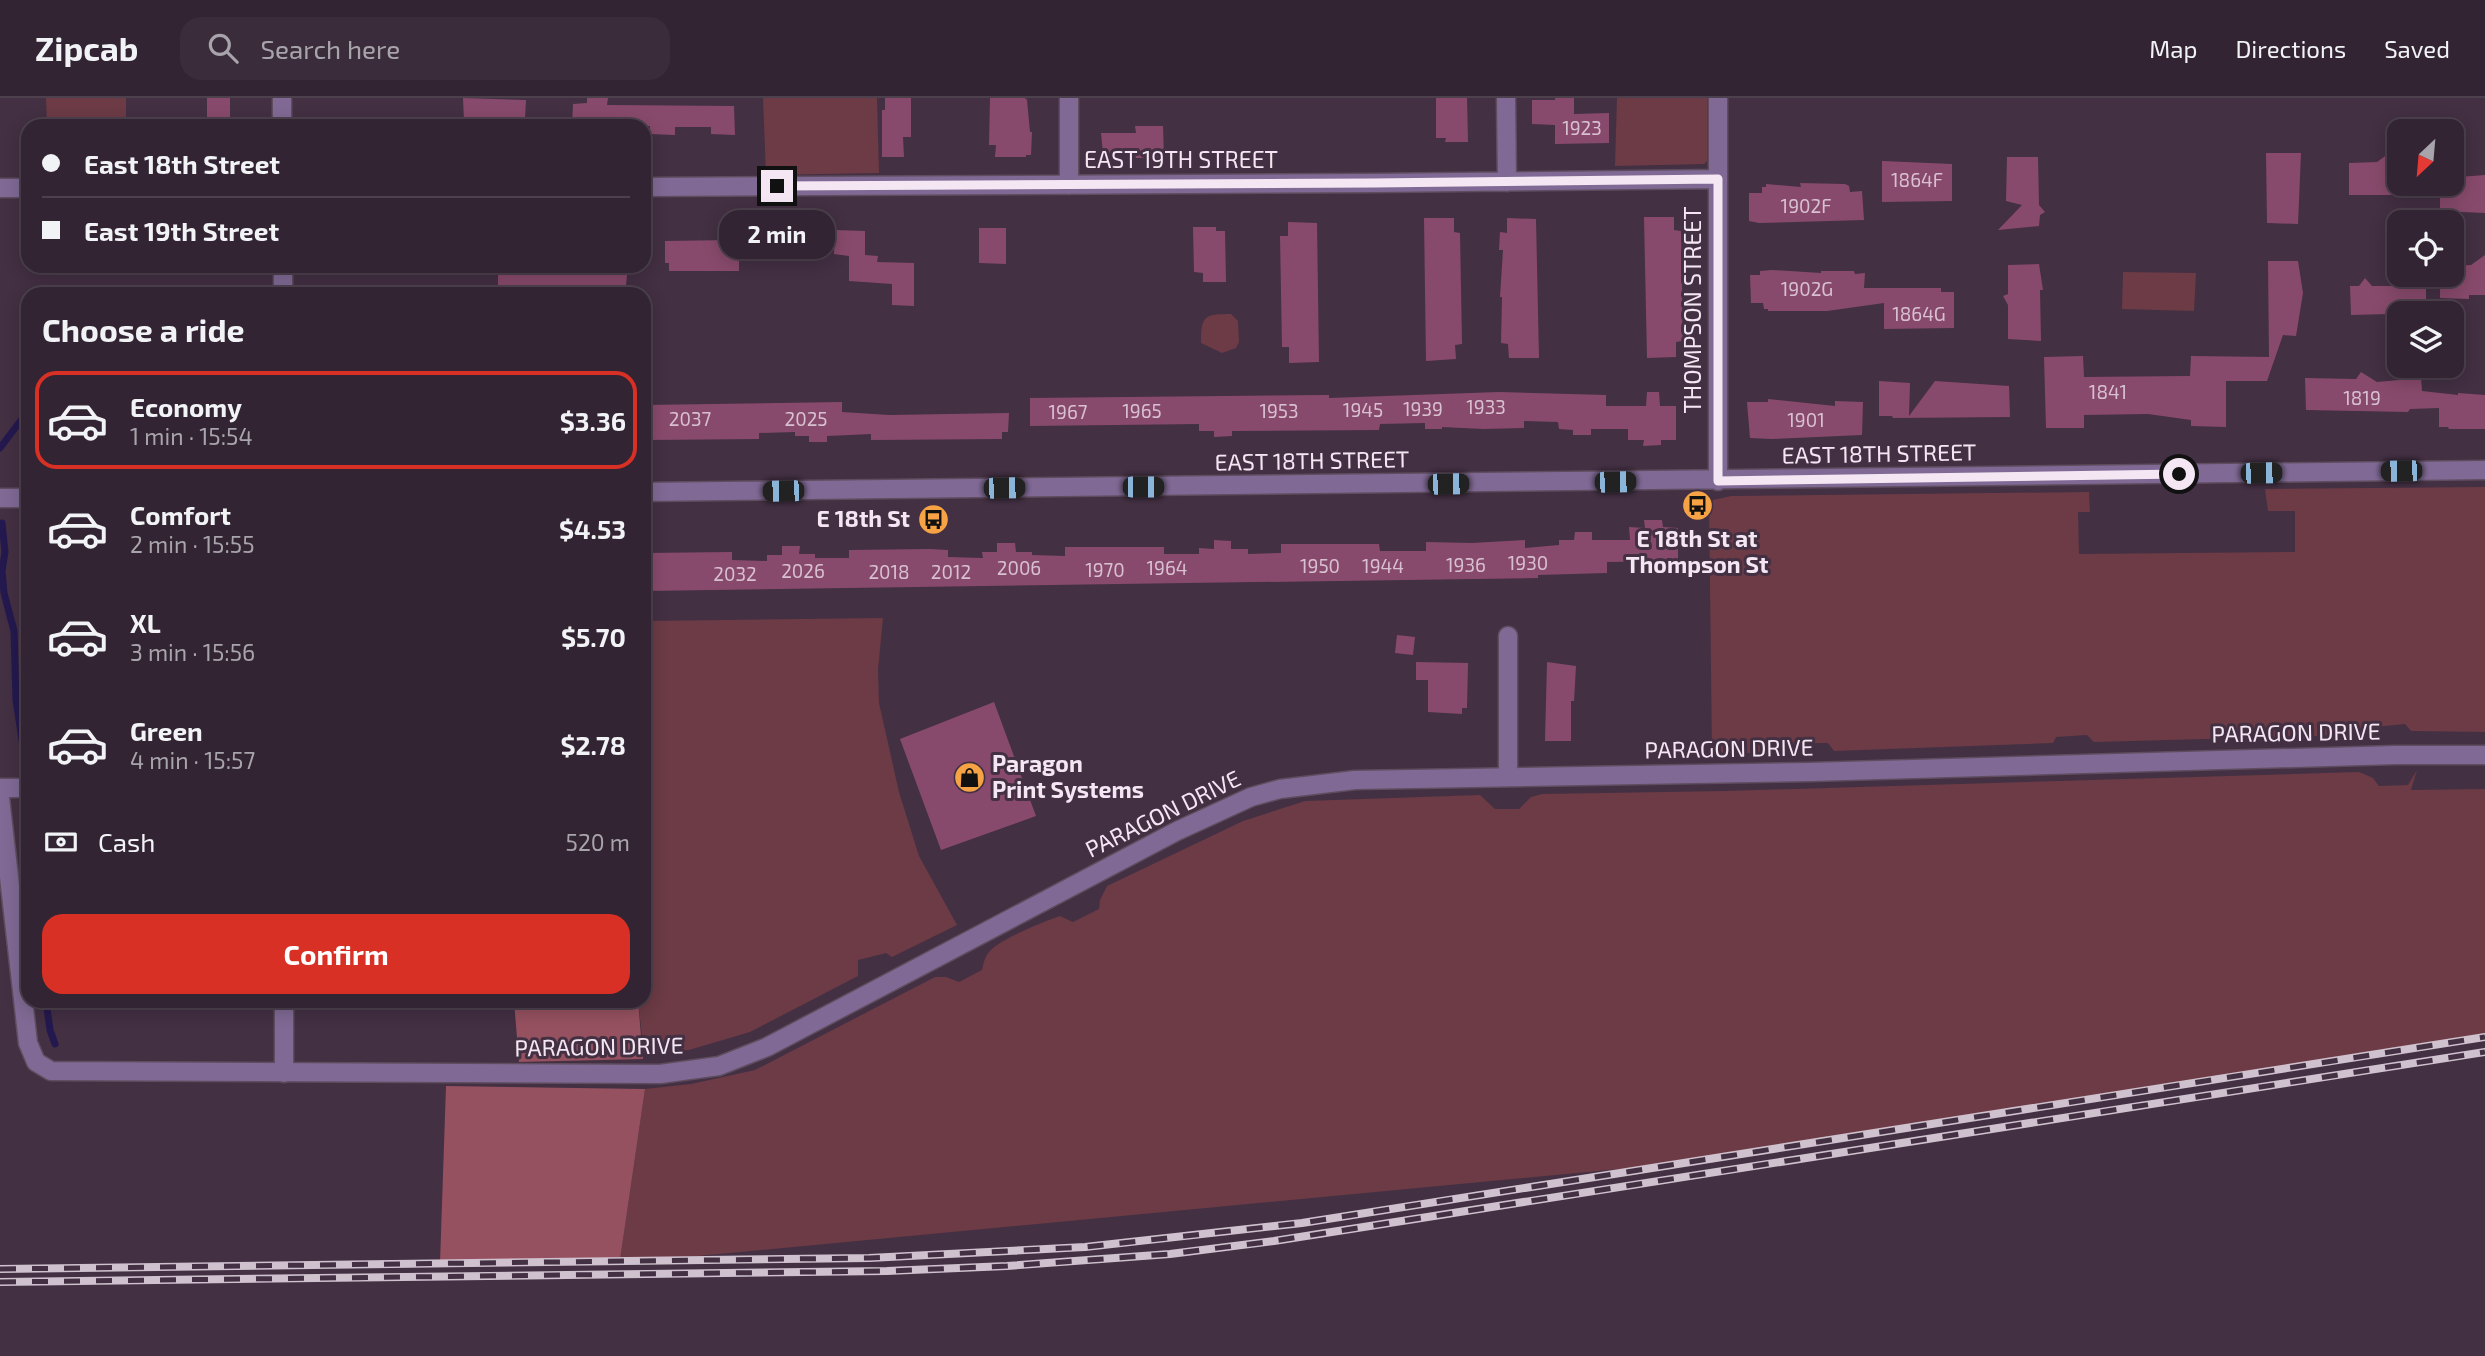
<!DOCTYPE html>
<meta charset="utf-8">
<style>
:root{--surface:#322432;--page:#3a2c3a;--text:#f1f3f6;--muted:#a8a4ac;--line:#4d414d;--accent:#d93025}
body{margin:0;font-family:"Exo 2",sans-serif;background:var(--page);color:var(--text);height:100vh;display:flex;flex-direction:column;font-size:26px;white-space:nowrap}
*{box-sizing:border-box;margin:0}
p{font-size:23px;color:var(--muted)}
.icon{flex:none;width:38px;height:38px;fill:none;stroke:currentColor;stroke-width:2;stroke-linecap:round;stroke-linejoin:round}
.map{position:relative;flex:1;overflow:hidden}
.details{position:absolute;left:21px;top:189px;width:630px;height:721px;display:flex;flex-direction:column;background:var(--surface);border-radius:21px;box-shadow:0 4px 18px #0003,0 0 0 2px var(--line)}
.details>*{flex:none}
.hud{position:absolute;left:21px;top:21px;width:630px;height:154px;border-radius:21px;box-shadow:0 4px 18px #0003,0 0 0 2px var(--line);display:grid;align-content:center;height:154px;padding:0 21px;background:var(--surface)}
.needle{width:46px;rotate:206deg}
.tools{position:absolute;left:2387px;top:21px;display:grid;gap:14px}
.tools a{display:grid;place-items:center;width:77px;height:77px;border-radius:14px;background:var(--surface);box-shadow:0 4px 18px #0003,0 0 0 2px var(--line);font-size:35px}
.end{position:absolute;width:32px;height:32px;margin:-16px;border:9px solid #f4e7f3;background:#111;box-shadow:0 0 0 4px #111}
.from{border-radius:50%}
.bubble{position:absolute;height:49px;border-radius:21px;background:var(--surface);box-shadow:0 4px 18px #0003,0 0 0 2px var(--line);font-size:23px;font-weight:700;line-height:49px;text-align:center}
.car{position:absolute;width:21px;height:42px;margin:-21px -10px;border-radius:9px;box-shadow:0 0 5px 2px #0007;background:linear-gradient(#222 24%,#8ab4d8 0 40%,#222 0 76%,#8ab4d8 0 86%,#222 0)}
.hud b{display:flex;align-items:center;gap:24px;height:66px;font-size:26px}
.hud b+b{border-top:2px solid var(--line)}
.hud i{width:18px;height:18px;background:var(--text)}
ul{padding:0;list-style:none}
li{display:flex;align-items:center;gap:21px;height:98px;margin:0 14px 10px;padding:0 7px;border:4px solid transparent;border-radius:21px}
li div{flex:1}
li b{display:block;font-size:26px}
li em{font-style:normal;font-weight:700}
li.selected{border-color:var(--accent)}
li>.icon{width:63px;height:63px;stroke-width:1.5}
h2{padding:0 21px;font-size:32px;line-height:84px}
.pay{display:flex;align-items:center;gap:18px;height:77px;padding:0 21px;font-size:26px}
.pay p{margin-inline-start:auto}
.action{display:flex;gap:14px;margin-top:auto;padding:14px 21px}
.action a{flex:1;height:80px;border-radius:21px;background:var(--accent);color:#fff;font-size:28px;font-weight:700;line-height:80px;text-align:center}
header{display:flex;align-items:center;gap:42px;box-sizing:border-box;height:98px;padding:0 35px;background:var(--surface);border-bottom:2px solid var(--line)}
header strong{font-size:33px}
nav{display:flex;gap:38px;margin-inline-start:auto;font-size:24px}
.search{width:490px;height:63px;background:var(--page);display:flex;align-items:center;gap:18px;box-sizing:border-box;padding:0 24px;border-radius:21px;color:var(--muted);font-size:26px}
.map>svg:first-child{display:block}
.green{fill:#6c3b45}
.forest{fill:#965160}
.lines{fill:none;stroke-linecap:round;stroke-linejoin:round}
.stream{stroke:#24194e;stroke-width:7}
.building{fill:#884a6c}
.minor-casing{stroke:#5f4d5f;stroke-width:21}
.minor{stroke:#806a95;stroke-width:18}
.rail-casing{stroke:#cfc1ce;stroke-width:8}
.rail{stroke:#433043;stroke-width:5;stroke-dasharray:16;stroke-linecap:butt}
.route{stroke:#f4e7f3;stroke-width:9}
.labels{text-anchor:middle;stroke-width:6;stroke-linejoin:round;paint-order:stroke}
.number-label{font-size:19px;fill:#d9c0d1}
.street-label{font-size:23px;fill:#f4e7f3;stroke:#433043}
.poi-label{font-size:23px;font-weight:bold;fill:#f4e7f3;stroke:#433043;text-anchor:end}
</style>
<header>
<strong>Zipcab</strong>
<div class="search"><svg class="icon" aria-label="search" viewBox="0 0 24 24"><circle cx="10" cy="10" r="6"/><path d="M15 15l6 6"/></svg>Search here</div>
<nav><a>Map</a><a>Directions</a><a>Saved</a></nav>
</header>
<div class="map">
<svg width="2485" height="1258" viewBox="0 0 2485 1258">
<rect width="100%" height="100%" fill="#433043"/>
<path class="green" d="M46 0H126V28H47Z
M763 0H877L879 75 766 77Z
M1617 0H1707V63L1704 66 1615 68Z
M2123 174 2196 175 2194 213 2122 211Z
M1231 216 1238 223 1239 244 1236 250 1222 255 1201 245C1201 218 1204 216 1231 216Z
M2485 389V634L2411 633 2405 626 2374 629 2371 636 2349 637 2094 644 2087 637 2056 639 2053 645 1834 653 1828 645H1800L1795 654 1712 656 1709 403 1731 398 2089 394 2090 414H2078L2079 456 2295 454V413H2268L2265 391Z
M883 520 878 572 879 605 899 694 919 758 957 827 892 859 886 855 858 862V878L750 934 689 952 644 955 638 903H644V523Z
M2417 672 2411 692 2485 691V939L1683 1065 655 1162H620L645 991 691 986 755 972 935 879H946L959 884 982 872C984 863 985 857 992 851 1005 839 1043 824 1060 818L1073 824 1099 811 1100 802 1107 788 1243 723 1305 703 1480 697 1495 711H1519L1531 699 1542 696 1725 693 2359 674 2373 680 2379 688 2408 687Z"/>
<path class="forest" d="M514 903H638L643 961 519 964Z
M446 988 645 991 620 1162 440 1165Z"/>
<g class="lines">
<path class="stream" d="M0 350 28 313
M2 425 5 454 2 473 4 495 14 533 16 602 24 655
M46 903 50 932 55 946"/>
</g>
<path class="building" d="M207 0H230V28H207Z
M463 0 526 2 525 20 514 21V28H484V22L464 23Z
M587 0H608L607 7 734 8 735 37 711 36V29H675V37L650 36V28H572L573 6 587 5Z
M885 0H911V39H903L904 59H882V12H885Z
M990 0H1025L1027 2 1030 34H1032L1031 57H1026V59H995L996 47H989Z
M1436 0H1467L1468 44H1445L1446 40H1436Z
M1555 0H1574V16L1609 15V45L1555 46V27L1532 26V2H1555Z
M1135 28H1163L1164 60H1136L1135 56 1103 55 1101 35H1136Z
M2266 55H2301L2298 126 2267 125Z
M2388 56 2390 64H2394L2399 73V97H2349V65L2377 64Z
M2007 59H2038L2039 107 2045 114 2040 117 2039 128 1998 132 2022 107 2006 103Z
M1882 63 1952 66V103L1882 104Z
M2485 77V115L2440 113V86H2452V82H2459V79Z
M1800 85 1845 86 1849 88 1850 94 1862 93 1864 122 1759 125 1749 123V95H1762V89H1766V86L1801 89Z
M1644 119H1674V132L1681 133 1683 243 1676 244V259L1647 260Z
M1424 120H1454V134L1460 135 1462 246 1455 247 1456 261 1426 263Z
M1507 120 1536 121 1539 260H1509L1508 246 1501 245 1502 199H1500L1503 152H1499L1500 134 1507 135Z
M1288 124 1317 125 1319 264 1289 265V249H1282L1280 138H1288Z
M1193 129H1216V133H1225L1226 184H1203V175L1194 174Z
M979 130H1006V166L979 165Z
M835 132 865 133V157L878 158 877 164 914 165V208L892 207V186L849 183V158L834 156Z
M732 142 733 153H739V173H669V165H665V143Z
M2485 157V197H2469V201L2440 200V177H2452V168L2471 167Z
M2268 163H2298L2303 195 2296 238 2283 237 2267 283H2226V329L2191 328V322L2148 316 2084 317V330H2046L2044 259 2083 258 2084 279 2190 278 2191 258 2269 259Z
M2039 166 2043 192H2040L2041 243 2008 241V207L2003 198 2008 196V167Z
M498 168H628L626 187H498Z
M1772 172 1821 175V173H1854L1855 176 1865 175 1864 190H1941V194H1954V230L1884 231V205L1827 213H1768V211H1764L1763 205H1751L1750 177H1760V173Z
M2365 180 2372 188H2397L2404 180 2410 188H2426V215L2351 217 2350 188H2359Z
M2361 274 2377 284 2421 280 2422 293 2458 297V295L2485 297V331H2449L2448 329H2439V310L2410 311 2408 314 2306 312 2305 280 2356 281Z
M1879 283 1910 285 1909 318 1935 283 2009 288 2010 319 1893 320 1892 318H1879Z
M1499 294 1606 297V308H1646L1647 294H1659L1660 308H1676V342H1661V347L1643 348 1644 342H1628V331H1591V337H1573V332L1559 331 1558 324 1524 323V330L1483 331 1442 329V331H1425V325L1380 326 1379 332 1232 333V338L1214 339V333H1199V326L1030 328V300L1329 297V300Z
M1768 301 1835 308V303L1863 304 1862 337 1772 341 1750 340 1747 304H1768Z
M842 304V314L889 317 1009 315 1008 334H1002V341L871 342V336L827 338V344H809V338H795V334L759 335V341L648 342V336H644V307Z
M1644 422H1662L1663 429 1678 430V463L1607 464V475L1538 477V480L644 493V455L732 454V462L767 463V457H782V448H800L799 456H815V460H849V452L930 451 948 452V459L983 460 982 454H997V445H1015L1016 454H1032V457L1065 458V449H1164V456H1199V450L1214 451V442L1231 443V451H1248V456L1281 455V446H1379L1380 453H1426V444L1472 445 1525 442V450L1559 447V442H1574L1575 434H1592V442H1630L1629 429 1645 430Z
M1397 537 1415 539 1413 557 1395 555Z
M1416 564 1468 565 1467 610H1462V616L1428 614V582H1416Z
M1547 564 1576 568 1574 603H1571V643H1545Z
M994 604 1036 718 941 752 900 641Z"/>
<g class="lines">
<defs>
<path id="minor" d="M282 0V28
M1069 0V87
M1506 0 1507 84
M1718 0V383
M644 89 1374 85 1718 81
M0 90H28
M283 168V196
M644 394 2485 372
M0 400H28
M1508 679V538
M0 690H28
M0 700 28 945 36 964 51 973 660 976 719 968 767 949 1177 733 1251 699 1280 691 1355 682 1810 674 2395 657H2485
M284 903V975"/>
</defs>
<use href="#minor" class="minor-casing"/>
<use href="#minor" class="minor"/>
<defs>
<path id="rail" d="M0 1171 869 1160 1085 1149 1302 1125 2485 939
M0 1184 887 1173 1007 1168 1170 1156 1274 1143 2485 954"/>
</defs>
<use href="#rail" class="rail-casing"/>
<use href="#rail" class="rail"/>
</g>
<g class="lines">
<path class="route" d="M777 88 1374 85 1718 81V383L2179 376"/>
</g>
<defs>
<symbol id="bus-disc" viewBox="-11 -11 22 22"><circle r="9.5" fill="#f5a345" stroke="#433043"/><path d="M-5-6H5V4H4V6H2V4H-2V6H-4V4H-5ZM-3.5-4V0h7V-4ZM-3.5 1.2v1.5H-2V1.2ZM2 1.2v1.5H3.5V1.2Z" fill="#111"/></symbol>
<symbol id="shop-disc" viewBox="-11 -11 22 22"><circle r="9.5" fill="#f5a345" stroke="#433043"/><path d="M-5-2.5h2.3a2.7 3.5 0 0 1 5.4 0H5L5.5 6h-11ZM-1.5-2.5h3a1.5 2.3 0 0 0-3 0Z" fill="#111"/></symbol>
</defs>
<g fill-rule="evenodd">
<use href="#bus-disc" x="1680" y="390" width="35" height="35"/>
<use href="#bus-disc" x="916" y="404" width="35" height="35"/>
<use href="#shop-disc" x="952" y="662" width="35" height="35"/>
</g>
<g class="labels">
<g class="number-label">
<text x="1582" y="37">1923</text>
<text x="1917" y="89">1864F</text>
<text x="1806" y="115">1902F</text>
<text x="1807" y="198">1902G</text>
<text x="1919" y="223">1864G</text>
<text x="2108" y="301">1841</text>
<text x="2362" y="307">1819</text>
<text x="1486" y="316">1933</text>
<text x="1423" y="318">1939</text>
<text x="1363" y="319">1945</text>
<text x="1142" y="320">1965</text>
<text x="1279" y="320">1953</text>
<text x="1068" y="321">1967</text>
<text x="690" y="328">2037</text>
<text x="806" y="328">2025</text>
<text x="1806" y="329">1901</text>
<text x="1528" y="472">1930</text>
<text x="1466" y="474">1936</text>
<text x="1320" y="475">1950</text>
<text x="1383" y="475">1944</text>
<text x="1019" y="477">2006</text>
<text x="1167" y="477">1964</text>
<text x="1105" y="479">1970</text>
<text x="803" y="480">2026</text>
<text x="889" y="481">2018</text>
<text x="951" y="481">2012</text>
<text x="735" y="483">2032</text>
</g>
<g class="street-label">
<text x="1181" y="70">EAST 19TH STREET</text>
<text transform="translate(1693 212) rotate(-90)" y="8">THOMPSON STREET</text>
<text transform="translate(1879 356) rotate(-1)" y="8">EAST 18TH STREET</text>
<text transform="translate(1312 363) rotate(-1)" y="8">EAST 18TH STREET</text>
<text transform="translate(2296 635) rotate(-1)" y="8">PARAGON DRIVE</text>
<text transform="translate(1729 651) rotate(-1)" y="8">PARAGON DRIVE</text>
<text transform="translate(1163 716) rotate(-26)" y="8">PARAGON DRIVE</text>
<text transform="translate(599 949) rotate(-1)" y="8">PARAGON DRIVE</text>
</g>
<g class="poi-label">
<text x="910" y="429">E 18th St</text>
<text x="1697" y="449" text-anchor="middle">E 18th St at<tspan x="1697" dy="26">Thompson St</tspan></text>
<text x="992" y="674" text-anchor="start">Paragon<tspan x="992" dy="26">Print Systems</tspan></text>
</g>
</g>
</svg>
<div class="tools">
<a><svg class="needle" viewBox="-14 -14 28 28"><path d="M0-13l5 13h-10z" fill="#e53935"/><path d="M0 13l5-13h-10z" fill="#a8a4ac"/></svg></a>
<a><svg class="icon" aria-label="locate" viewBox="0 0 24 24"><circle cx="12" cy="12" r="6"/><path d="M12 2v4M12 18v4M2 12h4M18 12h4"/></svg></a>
<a><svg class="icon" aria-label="layers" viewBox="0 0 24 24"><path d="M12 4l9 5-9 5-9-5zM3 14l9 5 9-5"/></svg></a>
</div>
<i class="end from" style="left:2179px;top:376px"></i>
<i class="end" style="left:777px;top:88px"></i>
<div class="bubble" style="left:719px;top:112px;width:116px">2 min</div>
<i class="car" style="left:2401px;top:373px;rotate:269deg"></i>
<i class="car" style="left:2261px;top:375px;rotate:89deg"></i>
<i class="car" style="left:1615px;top:384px;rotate:89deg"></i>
<i class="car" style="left:1448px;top:386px;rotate:89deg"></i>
<i class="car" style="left:1143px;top:389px;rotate:90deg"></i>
<i class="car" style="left:1004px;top:390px;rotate:89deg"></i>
<i class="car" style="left:783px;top:393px;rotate:269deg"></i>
<div class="hud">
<b><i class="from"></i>East 18th Street</b>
<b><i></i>East 19th Street</b>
</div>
<section class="details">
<h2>Choose a ride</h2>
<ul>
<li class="selected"><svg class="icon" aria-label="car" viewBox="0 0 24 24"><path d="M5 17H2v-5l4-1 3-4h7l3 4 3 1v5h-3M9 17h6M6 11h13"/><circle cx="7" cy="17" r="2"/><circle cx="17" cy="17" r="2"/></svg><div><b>Economy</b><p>1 min · 15:54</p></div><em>$3.36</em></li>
<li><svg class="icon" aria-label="car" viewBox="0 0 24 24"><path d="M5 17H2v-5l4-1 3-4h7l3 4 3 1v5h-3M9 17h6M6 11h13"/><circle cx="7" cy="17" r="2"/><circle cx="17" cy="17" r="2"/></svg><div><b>Comfort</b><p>2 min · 15:55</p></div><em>$4.53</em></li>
<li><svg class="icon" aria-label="car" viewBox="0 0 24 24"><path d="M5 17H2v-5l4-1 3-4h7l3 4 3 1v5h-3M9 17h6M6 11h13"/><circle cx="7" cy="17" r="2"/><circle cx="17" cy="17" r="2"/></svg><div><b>XL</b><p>3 min · 15:56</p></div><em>$5.70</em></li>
<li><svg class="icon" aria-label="car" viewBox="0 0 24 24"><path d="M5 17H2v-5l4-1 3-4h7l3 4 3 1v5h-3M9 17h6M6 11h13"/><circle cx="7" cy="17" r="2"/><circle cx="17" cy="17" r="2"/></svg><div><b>Green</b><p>4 min · 15:57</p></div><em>$2.78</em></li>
</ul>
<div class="pay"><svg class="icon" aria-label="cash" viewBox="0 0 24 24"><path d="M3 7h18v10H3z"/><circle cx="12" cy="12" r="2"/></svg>Cash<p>520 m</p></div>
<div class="action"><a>Confirm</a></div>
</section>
</div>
